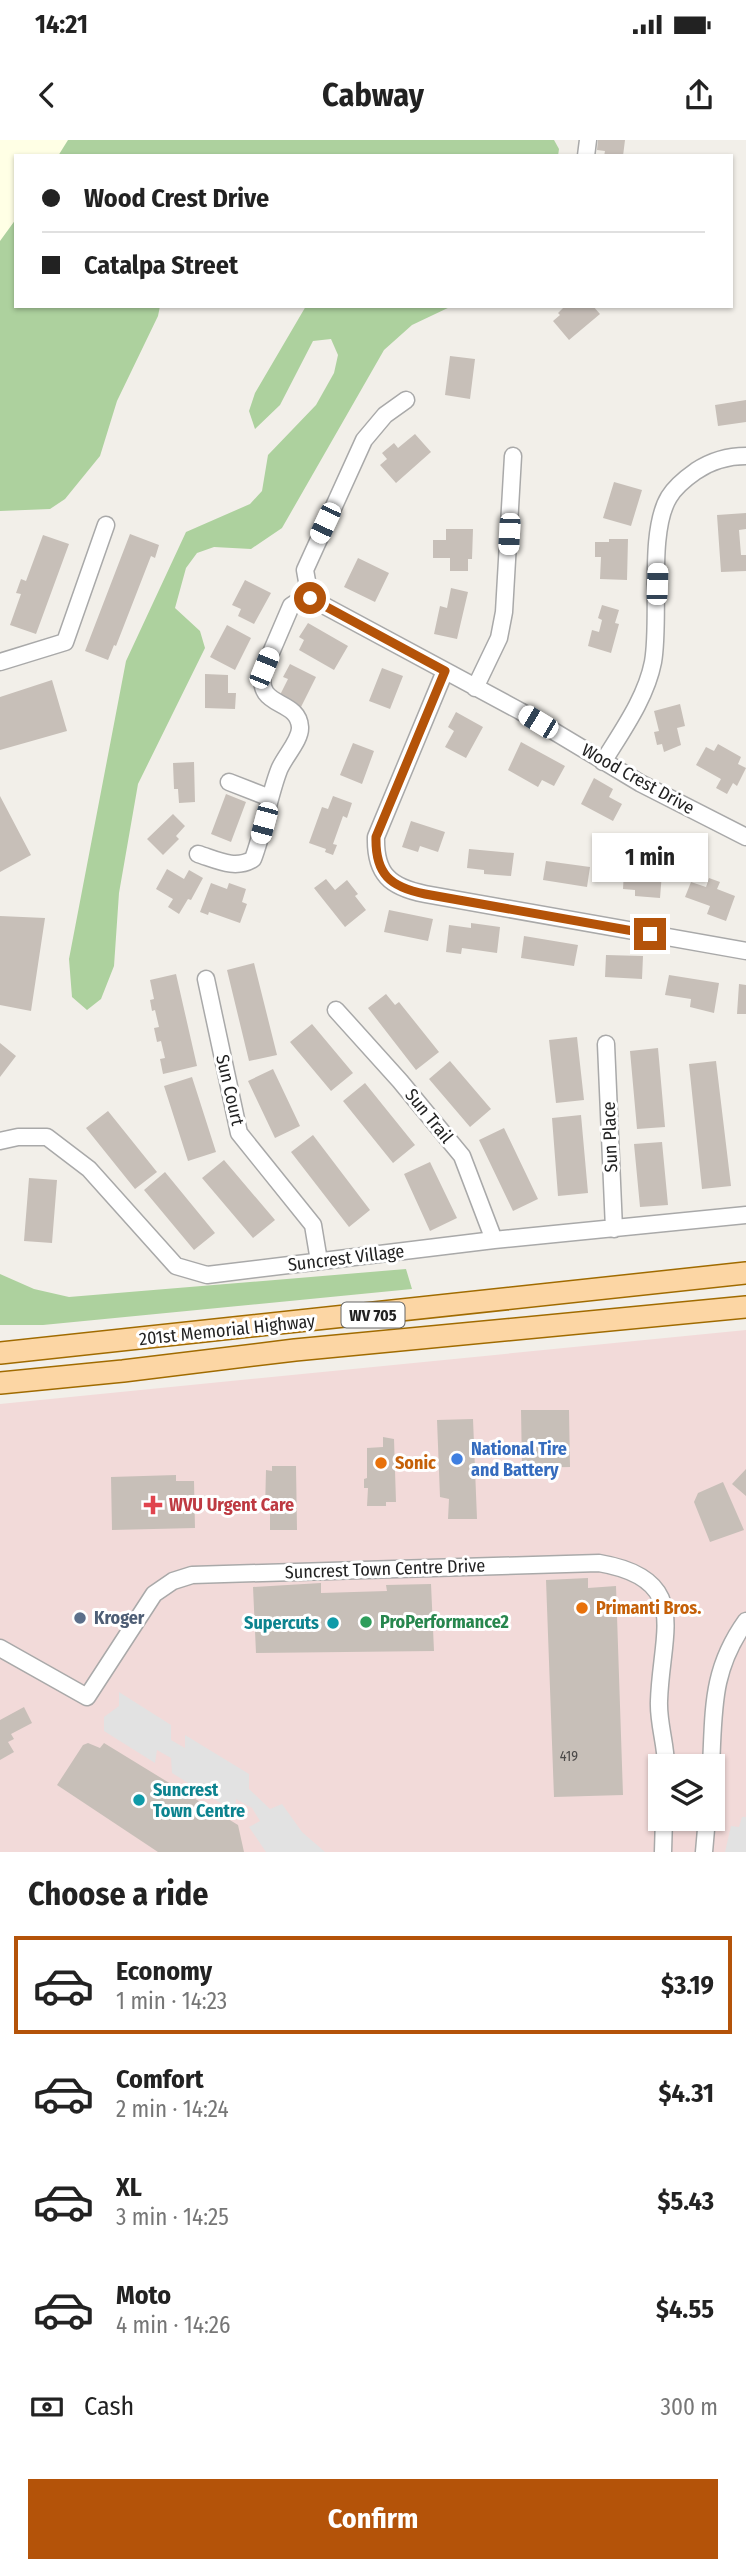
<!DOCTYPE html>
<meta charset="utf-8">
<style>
:root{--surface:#fff;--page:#f6f6f6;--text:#222;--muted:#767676;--line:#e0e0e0;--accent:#b45309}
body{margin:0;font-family:"Fira Sans Condensed",sans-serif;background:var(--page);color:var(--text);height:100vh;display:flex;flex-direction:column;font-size:26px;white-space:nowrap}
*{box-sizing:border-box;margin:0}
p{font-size:23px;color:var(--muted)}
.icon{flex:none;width:38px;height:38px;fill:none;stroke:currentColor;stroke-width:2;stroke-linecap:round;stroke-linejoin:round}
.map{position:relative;height:1712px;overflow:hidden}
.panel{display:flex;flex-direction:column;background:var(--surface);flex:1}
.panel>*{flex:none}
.banner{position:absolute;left:14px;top:14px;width:719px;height:154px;border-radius:0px;box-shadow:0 2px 5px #0004;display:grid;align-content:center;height:154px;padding:0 28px;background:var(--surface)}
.buttons{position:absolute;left:648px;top:1614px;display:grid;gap:14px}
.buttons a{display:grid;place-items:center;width:77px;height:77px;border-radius:0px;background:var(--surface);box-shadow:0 2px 5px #0004;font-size:35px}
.end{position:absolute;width:32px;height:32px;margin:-16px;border:9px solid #b45309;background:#fff;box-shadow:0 0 0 4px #fff}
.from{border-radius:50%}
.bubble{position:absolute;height:49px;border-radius:0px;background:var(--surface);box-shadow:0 2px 5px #0004;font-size:23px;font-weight:700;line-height:49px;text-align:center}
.car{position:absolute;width:21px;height:42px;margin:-21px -10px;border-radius:9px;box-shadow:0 0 5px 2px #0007;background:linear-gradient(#fff 24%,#345 0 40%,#fff 0 76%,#345 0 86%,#fff 0)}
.banner b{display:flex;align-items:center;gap:24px;height:66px;font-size:26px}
.banner b+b{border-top:2px solid var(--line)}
.banner i{width:18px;height:18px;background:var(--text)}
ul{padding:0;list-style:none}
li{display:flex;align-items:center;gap:21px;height:98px;margin:0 14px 10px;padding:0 14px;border:4px solid transparent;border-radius:0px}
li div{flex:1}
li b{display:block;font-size:26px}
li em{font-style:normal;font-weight:700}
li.current{border-color:var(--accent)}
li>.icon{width:63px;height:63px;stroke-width:1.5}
h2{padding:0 28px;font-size:32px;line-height:84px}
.pay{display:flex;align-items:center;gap:18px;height:77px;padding:0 28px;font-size:26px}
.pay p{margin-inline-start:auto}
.action{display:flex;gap:14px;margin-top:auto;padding:14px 28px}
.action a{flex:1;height:80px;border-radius:0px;background:var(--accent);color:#fff;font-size:28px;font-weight:700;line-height:80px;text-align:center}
.status{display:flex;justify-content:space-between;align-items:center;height:49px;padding:0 35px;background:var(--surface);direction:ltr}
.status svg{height:19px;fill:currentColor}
header{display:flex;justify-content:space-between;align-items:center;height:91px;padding:0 28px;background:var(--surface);font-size:32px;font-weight:700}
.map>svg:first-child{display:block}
.commercial{fill:#f2dad9;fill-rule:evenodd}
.education{fill:#ffffe5}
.forest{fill:#add19e}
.parking{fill:#e2e2e2}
.building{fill:#c7bfb8}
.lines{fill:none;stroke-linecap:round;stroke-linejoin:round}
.minor-casing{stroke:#a9a9a9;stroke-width:19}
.major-casing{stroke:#a06b00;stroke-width:24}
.minor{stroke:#fff;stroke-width:16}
.major{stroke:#fcd6a4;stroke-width:21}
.route{stroke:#b45309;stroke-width:9}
.shop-dot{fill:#3f7fe0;stroke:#fff;stroke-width:2.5}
.food-dot{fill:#e8710a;stroke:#fff;stroke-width:2.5}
.health-dot{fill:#e0444e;stroke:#fff;stroke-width:2.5}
.service-dot{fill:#5c6f8a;stroke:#fff;stroke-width:2.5}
.leisure-dot{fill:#2e9e5b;stroke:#fff;stroke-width:2.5}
.culture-dot{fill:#0f9aa8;stroke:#fff;stroke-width:2.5}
.labels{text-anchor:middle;stroke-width:6;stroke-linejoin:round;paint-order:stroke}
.number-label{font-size:14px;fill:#4b4948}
.shield{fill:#fff;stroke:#646464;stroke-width:2}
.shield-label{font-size:16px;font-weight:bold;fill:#222}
.street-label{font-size:18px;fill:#222;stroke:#fff}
.shop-label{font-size:18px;font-weight:bold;fill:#366cbe;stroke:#fff;text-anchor:start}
.food-label{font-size:18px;font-weight:bold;fill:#c56008;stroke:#fff;text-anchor:start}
.health-label{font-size:18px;font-weight:bold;fill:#be3a42;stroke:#fff;text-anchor:start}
.service-label{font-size:18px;font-weight:bold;fill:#4e5e75;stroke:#fff;text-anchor:start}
.leisure-label{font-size:18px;font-weight:bold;fill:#27864d;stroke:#fff;text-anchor:start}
.culture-label{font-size:18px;font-weight:bold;fill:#0d838f;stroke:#fff;text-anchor:end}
</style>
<div class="status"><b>14:21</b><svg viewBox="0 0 49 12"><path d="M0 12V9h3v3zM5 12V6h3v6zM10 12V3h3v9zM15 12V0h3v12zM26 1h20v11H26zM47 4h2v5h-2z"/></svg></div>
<header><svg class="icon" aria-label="back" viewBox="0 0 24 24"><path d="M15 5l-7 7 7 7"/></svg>Cabway<svg class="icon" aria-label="share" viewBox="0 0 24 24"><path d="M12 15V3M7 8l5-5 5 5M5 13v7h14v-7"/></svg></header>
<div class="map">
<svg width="746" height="1712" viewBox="0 0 746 1712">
<rect width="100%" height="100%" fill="#f2efe9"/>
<path class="commercial" d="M746 1190V1712H0V1264ZM660 1626H712V1678H660Z"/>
<path class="education" d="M0 0H71L69 16H16V103L0 126Z"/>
<path class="forest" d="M68 0H554L559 9 558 16H58Z
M16 79V166H160L158 176 117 261 100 316 65 359 50 369 0 371V101Z
M306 166H452L412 185 384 210 282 388 251 409 214 407 197 413 186 428 175 468 200 491 205 508 138 644 119 753 114 826 101 859 87 870 72 857 69 819 126 521 186 392 250 364 262 351 268 315 316 265 334 233 338 215 331 199 313 201 280 265 255 289 249 271 255 253Z
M406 1129 412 1149 43 1185H0V1134L34 1149 69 1157Z"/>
<path class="parking" d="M119 1552 171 1585V1600L185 1608V1595L249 1634V1649L270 1669 282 1664 302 1692 325 1712H266L249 1687 260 1681 252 1668 236 1659 235 1672 172 1633 171 1618 157 1610 155 1623 104 1591V1577L119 1566Z
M742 1677H746V1712H725L731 1686 739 1687Z"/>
<path class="building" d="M598 0H625L623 16H604L605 11 597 10Z
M565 166H593L600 174 569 200 553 181 560 175 558 173Z
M450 216 475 219 470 259 445 255Z
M746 260V282L718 286 715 265Z
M415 294 431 312 396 343 380 325 387 319 382 313 394 303 398 308Z
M614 342 642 350 631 386 603 378Z
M746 373V389L739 390 741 415H746V431L721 432 717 375Z
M446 389H473L472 419H468V431H450V418H433V400H446Z
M130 394 159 405 155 418 151 416 116 506 114 505 108 520 85 511Z
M43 395 69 404 36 494 10 485 21 454 16 453 21 439 26 441Z
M609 399H628L627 440 600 439 601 417H595V402H609Z
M358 418 389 433 375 462 344 447Z
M245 440 271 453 254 484 238 476 241 469 232 465Z
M451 448 468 452 457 499 434 494 440 466 447 468Z
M602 465 619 470 615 483 619 484 611 513 588 506 592 490 599 492 602 480 598 478Z
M308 483 348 506 334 530 299 510 304 500 299 497Z
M227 485 251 498 235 530 210 517Z
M290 524 316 537 301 567 279 557 288 539 283 537Z
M382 528 403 536 390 569 369 561Z
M205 534 228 535V553H236L235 569 205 568Z
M52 540 67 591 0 610V557Z
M680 564 685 586 677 588 681 605 664 612 662 604 657 605 654 592 659 591 654 571Z
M456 572 483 587 466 618 445 607 454 591 448 587Z
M521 602 565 626 554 646 542 640 538 647 508 630Z
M353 603 374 611 362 644 340 635Z
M718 604 741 617 738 624 746 628 737 646 733 643 727 654 716 648 721 639 696 625 706 607 714 611Z
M194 622 195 662 179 663 178 649H174L173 623Z
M594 638 613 649 609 657 622 664 613 681 581 664Z
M226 654 246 662 231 702 211 694Z
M0 656 31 715 0 732Z
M333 656 352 663 347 678 343 676 333 704 337 705 333 715 325 712 326 709 309 703 322 667 328 669Z
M173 674 185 686 176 696 179 699 163 715 147 699Z
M411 681 445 692 438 712 420 706 418 712 402 707Z
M469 709 514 713 511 736 484 734V730L467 728Z
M546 721 590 727 587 747 543 740Z
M167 729 184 739 189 730 203 738 191 760 188 759 179 774 168 767 173 759 156 749Z
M624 731 662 733 660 758 635 756V750L623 749Z
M709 738 720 742 717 749 735 756 726 781 707 774 710 766 685 757 691 742 706 747Z
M326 739 335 750 347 740 358 754 355 756 366 770 345 787 314 748Z
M211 743 227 749 229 743 246 749 242 762 247 764 240 783 209 772 208 775 200 772Z
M389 770 433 779 428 801 384 792Z
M0 776 45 778 31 871 0 865Z
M471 783 500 787 497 813 462 808 461 814 446 812 449 785 471 788Z
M524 796 578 805 574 826 521 818Z
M606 815 643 816 642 839 605 837Z
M254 823 277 915 249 921 227 830Z
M176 834 197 926 163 934 160 919 165 918 161 901 157 902 154 888 159 887 155 870 152 871 150 860 154 859 150 840Z
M669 835 719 843 714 873 690 867 691 859 665 855Z
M739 844 746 845V874H737Z
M386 854 395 865 399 862 439 912 416 930 368 868Z
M312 884 353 933 331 951 290 902Z
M577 897 584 960 556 963 549 900Z
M0 903 16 916 0 937Z
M658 908 665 987 637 989 630 911Z
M450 921 491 969 470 987 429 939Z
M716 921 731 1046 702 1049 689 924Z
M273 929 300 986 275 998 248 941Z
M192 937 216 1012 188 1021 164 946Z
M365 943 415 1005 393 1023 343 961Z
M108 971 157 1032 135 1049 86 988Z
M581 975 588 1053 558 1056 552 978Z
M504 988 538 1059 513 1071 479 1000Z
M313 995 370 1070 349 1087 291 1012Z
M662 1002 668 1065 640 1067 634 1004Z
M224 1020 275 1080 253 1098 202 1038Z
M430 1022 457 1078 430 1091 404 1034Z
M165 1032 215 1093 194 1110 144 1050Z
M29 1038 57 1040 52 1103 24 1101Z
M521 1270H569L570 1327 522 1328Z
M473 1279 477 1379H448L449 1359 440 1357 437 1280Z
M383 1297 394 1299 396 1362H386V1366H367L368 1348H364V1339L367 1338V1308L383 1307Z
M272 1326H296L297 1390H270V1370H265L266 1330 272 1331Z
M746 1329V1356L732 1344Z
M176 1335V1341H194L195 1388 112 1390 111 1337Z
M723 1342 744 1390 710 1402 694 1362 698 1353Z
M588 1438V1448L616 1446 623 1655 554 1657 546 1440Z
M321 1443V1453L387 1451 386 1445 431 1444 434 1511 256 1513 253 1447Z
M24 1567 32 1583 11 1594 14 1599 8 1602 14 1612 0 1620V1580Z
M88 1603 100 1608 104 1603 238 1685 244 1712H158L57 1645 83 1605Z"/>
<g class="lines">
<defs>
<path id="minor" d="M586 16 588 0
M310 458 520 571 640 643 746 697
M0 522 65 502 106 385
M445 531 376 697C375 734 390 747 425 754L746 811
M475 548 499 498 504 472 513 316
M603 622C622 591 646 558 653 522 661 477 647 393 669 357 675 347 686 338 696 331 711 321 727 316 746 316
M229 642 270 658
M198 714C217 720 235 730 253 719 264 690 268 659 279 630 284 617 301 600 300 587 298 557 253 570 264 529L291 466 300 460 310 458 305 430 364 300 385 275 406 260
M206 839 239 993 313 1085 319 1121
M336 870 400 941 462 1016 494 1100
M606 904 614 1089
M0 1001 18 997H47L89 1029 176 1126 207 1135 494 1100 746 1075
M0 1508 87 1557 154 1454 173 1441 192 1435 599 1423C692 1439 661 1492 659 1561 658 1583 666 1604 666 1626
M711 1626C714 1569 711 1530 746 1481
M663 1712 664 1678
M704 1712 707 1678"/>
<path id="major" d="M0 1213 746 1133
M0 1243 123 1231 295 1210 746 1167"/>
</defs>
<use href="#minor" class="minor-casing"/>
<use href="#major" class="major-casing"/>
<use href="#minor" class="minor"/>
<use href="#major" class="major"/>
</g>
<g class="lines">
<path class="route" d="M310 458 445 531 376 697C375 734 390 747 425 754L650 794"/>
</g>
<circle class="shop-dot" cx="457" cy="1319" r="7"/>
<g class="food-dot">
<circle cx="381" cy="1323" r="7"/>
<circle cx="582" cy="1468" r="7"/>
</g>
<path class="health-dot" d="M149.5 1354.5h7v7h7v7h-7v7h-7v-7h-7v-7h7z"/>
<circle class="service-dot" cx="80" cy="1478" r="7"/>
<circle class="leisure-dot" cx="366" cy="1482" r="7"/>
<g class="culture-dot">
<circle cx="333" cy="1483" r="7"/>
<circle cx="139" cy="1660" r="7"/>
</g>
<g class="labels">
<g class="number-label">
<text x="569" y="1621">419</text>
</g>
<rect class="shield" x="341.5" y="1162.5" width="63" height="25" rx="5"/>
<g class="shield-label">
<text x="373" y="1181">WV 705</text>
</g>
<g class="street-label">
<text transform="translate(638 639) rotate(29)" y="6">Wood Crest Drive</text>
<text transform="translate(230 950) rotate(77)" y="6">Sun Court</text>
<text transform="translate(429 976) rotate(51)" y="6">Sun Trail</text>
<text transform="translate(610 997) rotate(-92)" y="6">Sun Place</text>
<text transform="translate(346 1118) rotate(-7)" y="6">Suncrest Village</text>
<text transform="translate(227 1190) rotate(-6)" y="6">201st Memorial Highway</text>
<text transform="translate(385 1429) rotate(-2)" y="6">Suncrest Town Centre Drive</text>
</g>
<g class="shop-label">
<text x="471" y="1315">National Tire<tspan x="471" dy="21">and Battery</tspan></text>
</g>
<g class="food-label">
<text x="395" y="1329">Sonic</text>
<text x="596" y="1474">Primanti Bros.</text>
</g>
<g class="health-label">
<text x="169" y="1371">WVU Urgent Care</text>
</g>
<g class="service-label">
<text x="94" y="1484">Kroger</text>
</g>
<g class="leisure-label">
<text x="380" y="1488">ProPerformance2</text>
</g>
<g class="culture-label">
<text x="319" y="1489">Supercuts</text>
<text x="153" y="1656" text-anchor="start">Suncrest<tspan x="153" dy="21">Town Centre</tspan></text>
</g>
</g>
</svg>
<div class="buttons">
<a><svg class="icon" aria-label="layers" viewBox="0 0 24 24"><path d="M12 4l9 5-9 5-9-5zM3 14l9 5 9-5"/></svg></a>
</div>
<i class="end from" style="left:310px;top:458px"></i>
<i class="end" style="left:650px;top:794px"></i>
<div class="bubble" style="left:592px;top:693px;width:116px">1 min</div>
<i class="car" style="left:325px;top:383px;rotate:205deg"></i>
<i class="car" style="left:509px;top:394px;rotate:183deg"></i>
<i class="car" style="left:657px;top:444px;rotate:2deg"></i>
<i class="car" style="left:264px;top:528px;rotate:22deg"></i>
<i class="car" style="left:538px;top:582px;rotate:301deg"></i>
<i class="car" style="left:264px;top:683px;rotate:195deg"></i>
<div class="banner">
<b><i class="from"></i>Wood Crest Drive</b>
<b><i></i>Catalpa Street</b>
</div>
</div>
<section class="panel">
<h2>Choose a ride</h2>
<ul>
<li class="current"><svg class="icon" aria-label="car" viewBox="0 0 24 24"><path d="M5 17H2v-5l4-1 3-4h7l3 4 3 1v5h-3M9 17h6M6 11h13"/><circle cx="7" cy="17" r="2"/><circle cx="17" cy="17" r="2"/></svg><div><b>Economy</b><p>1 min · 14:23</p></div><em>$3.19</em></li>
<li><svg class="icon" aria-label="car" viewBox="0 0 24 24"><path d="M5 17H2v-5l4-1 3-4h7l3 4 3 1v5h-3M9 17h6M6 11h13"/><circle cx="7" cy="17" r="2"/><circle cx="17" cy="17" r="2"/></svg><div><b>Comfort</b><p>2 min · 14:24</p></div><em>$4.31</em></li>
<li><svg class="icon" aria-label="car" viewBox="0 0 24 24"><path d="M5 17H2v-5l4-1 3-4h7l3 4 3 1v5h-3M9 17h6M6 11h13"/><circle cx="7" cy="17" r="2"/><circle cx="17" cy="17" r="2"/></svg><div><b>XL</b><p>3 min · 14:25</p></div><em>$5.43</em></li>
<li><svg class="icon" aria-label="car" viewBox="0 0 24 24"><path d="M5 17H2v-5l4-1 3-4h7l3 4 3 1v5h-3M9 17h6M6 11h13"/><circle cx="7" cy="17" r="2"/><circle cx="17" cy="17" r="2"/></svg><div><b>Moto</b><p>4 min · 14:26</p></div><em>$4.55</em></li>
</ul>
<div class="pay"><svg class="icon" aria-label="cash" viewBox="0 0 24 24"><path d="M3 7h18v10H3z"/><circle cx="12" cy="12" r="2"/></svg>Cash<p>300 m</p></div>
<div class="action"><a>Confirm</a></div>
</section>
